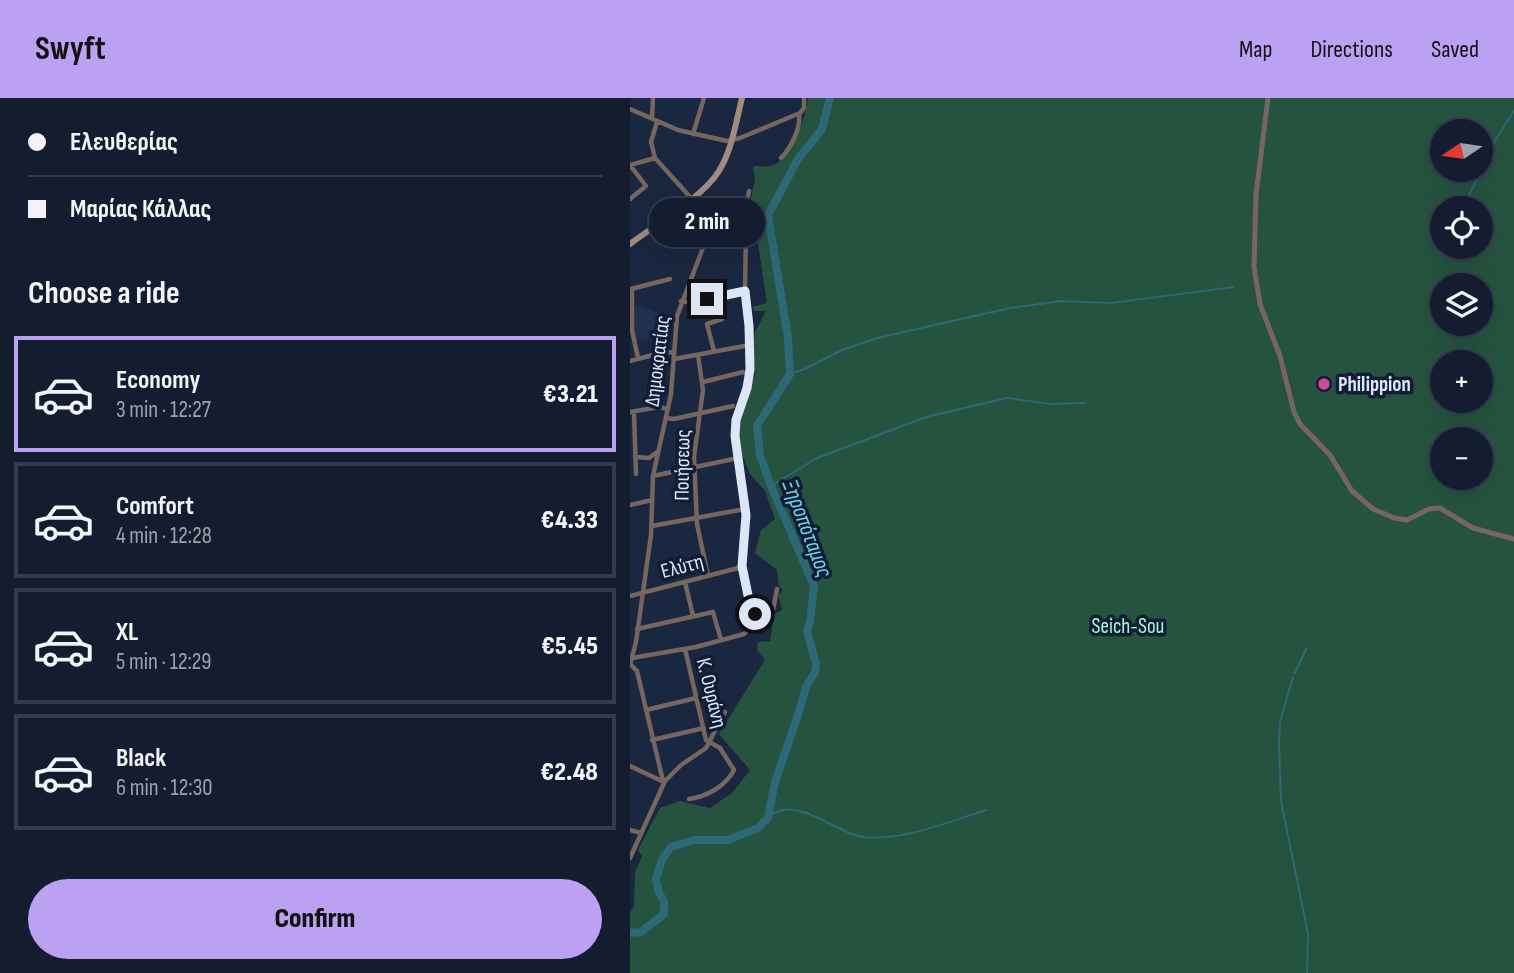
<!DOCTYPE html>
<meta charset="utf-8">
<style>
:root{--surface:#141d30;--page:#1d2638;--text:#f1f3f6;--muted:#9da2ab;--line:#333b4c;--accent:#bca0f2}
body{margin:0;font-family:"Sofia Sans Condensed",sans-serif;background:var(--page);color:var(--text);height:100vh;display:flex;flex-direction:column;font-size:26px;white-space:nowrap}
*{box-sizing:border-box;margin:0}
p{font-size:23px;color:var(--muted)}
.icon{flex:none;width:38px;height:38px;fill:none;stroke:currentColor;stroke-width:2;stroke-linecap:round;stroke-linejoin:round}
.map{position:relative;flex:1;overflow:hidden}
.panel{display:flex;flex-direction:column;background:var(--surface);width:630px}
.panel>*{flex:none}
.hud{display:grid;align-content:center;height:154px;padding:0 28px;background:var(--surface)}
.needle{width:46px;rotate:257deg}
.fabs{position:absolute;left:800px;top:21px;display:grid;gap:14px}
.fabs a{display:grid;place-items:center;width:63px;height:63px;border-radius:50%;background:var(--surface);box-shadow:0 7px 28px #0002,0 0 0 2px var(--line);font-size:35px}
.end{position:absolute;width:32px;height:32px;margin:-16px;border:9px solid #dde6f7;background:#111;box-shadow:0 0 0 4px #111}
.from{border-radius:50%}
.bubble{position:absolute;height:49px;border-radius:24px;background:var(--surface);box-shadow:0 7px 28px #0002,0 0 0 2px var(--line);font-size:23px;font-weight:800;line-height:49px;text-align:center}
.hud b{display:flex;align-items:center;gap:24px;height:66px;font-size:26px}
.hud b+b{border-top:2px solid var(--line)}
.hud i{width:18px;height:18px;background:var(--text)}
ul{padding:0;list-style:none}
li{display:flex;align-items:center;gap:21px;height:116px;margin:0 14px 10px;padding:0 14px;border:4px solid var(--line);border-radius:0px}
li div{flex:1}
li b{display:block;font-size:26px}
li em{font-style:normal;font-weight:800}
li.selected{border-color:var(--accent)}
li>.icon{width:63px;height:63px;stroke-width:1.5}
h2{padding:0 28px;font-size:32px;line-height:84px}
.cta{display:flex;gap:14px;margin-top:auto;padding:14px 28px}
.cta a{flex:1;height:80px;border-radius:42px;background:var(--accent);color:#111;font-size:28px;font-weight:800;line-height:80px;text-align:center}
header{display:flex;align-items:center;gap:42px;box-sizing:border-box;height:98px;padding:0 35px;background:var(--accent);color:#111}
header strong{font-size:33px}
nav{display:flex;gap:38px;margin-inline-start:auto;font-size:24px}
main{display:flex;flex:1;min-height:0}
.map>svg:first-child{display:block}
.built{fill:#21304f}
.green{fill:#265340;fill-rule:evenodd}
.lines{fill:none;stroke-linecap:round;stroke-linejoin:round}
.stream{stroke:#2b6977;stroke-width:2}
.river{stroke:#2b6977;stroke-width:8}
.minor{stroke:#76665f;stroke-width:4.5}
.tertiary{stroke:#76665f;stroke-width:5}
.secondary{stroke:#a28a7e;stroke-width:6}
.route{stroke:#dde6f7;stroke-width:9}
.hotel-dot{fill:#d1479c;stroke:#111d35;stroke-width:2.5}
.labels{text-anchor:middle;stroke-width:7;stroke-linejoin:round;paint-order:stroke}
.street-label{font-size:21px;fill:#dde6f7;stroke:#111d35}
.poi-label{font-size:21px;font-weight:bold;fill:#dde6f7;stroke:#111d35;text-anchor:start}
.park-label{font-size:21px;fill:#a7f9d2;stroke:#111d35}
.water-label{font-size:23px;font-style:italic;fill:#71d2e8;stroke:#111d35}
</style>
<header>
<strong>Swyft</strong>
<nav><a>Map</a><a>Directions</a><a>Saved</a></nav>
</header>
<main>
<section class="panel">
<div class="hud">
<b><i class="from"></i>Ελευθερίας</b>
<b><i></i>Μαρίας Κάλλας</b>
</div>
<h2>Choose a ride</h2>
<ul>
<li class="selected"><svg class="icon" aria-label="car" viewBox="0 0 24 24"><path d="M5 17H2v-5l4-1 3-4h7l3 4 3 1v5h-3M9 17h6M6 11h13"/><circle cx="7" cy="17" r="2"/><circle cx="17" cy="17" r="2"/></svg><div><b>Economy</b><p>3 min · 12:27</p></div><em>€3.21</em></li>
<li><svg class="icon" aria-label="car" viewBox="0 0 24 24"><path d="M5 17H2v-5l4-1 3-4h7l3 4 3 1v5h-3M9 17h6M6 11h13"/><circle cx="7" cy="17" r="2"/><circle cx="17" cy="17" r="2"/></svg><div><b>Comfort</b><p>4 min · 12:28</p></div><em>€4.33</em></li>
<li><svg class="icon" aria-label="car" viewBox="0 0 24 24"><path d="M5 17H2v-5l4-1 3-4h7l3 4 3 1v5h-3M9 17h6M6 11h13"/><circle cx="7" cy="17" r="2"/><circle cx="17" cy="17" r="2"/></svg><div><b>XL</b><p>5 min · 12:29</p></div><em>€5.45</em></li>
<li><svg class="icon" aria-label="car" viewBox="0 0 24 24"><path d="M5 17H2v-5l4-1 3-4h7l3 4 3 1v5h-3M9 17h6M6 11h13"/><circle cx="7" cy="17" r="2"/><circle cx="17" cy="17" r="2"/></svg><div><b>Black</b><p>6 min · 12:30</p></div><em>€2.48</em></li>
</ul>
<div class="cta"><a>Confirm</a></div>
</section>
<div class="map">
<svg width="884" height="875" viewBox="0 0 884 875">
<rect width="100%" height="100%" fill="#1a2740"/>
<path class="built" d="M9 207 37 218 36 237 6 243 3 226 5 208Z"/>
<path class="green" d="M178 0H884V875H0V815L4 808 5 774 12 758 8 752 30 710 50 703 80 710 102 695 120 672 89 636 135 562 127 552 128 544 140 543 144 516 152 512 148 497 152 494V490L149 489 147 472 125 455 131 432 145 421 135 393 120 376 110 351 107 332 112 311 125 277 123 246 125 234 136 213H125L122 209 137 205 121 100 125 81 123 68C130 68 139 70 146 66 163 56 176 19 178 0ZM812 33H850V72H812ZM812 110H850V149H812ZM812 187H850V226H812ZM812 264H850V303H812ZM812 341H850V380H812Z"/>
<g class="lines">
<path class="stream" d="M833 110 866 41 884 13
M160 276 175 271 212 252 247 240 380 210 431 203 481 205 604 189
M141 388 187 360 296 319 377 300 420 306 455 305
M665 575 676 551
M663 579 650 624 649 646 651 703 678 836 677 875
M138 720C164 694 205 735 233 739 274 743 318 724 356 712"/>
<path class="river" d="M0 835 11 834 34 816V803L29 795 26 781 32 762 41 749 64 742H98L128 730 138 720 145 684 168 617 176 589 185 574 186 566 177 533 180 524 184 488 141 388 130 357 127 328 160 276 158 240 138 117 168 61 192 31 200 0"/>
<path class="minor" d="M0 11 48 32 97 43 110 40 170 15 174 10V0
M22 20 23 0
M27 24 21 44 25 60 61 100
M63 36 74 0
M151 60C161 50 171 30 169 16
M0 67 25 60
M0 101 16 88 0 67
M112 127 119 93
M1 191 40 181
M2 191V232L8 260
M51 203 59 204 115 193
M84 253 77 226 92 221
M68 257 73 292 64 359 67 426 78 478
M44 261 120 247
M0 263 30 255 44 254
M73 284 113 274
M0 314 29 309 38 311
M4 314 6 376
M36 320 44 321 103 308
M5 359 19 360 27 354
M23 378 108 360
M0 407 22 402
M22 428 115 411
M55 484 63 518
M0 498 112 469
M122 513 127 516 143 512 147 491
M7 531 83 514 91 542
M55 551 76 642 90 650 104 672C96 688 76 699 59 701
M2 560 66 549 114 536 117 533 121 512 112 469 116 417 105 330 117 290 120 271V238L115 193 116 132C108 120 94 128 81 128
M0 566 7 573 33 683
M0 567 6 544 21 437 23 378 41 296 47 218 82 126 81 121 64 99
M16 612 66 600
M22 642 74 630
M0 668 34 684
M0 732 11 735
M0 760 35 683 51 667 76 650 95 614"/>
<path class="tertiary" d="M638 0 626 97 624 169 630 206 650 258 664 314 670 326 700 357 722 393 743 411 764 420 777 422 799 411 810 410 843 430 884 441"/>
<path class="secondary" d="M0 146C25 127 73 99 89 73 102 52 106 24 112 0"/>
</g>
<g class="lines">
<path class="route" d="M77 201 115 193 119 228 120 271 117 290 106 322 105 338 116 417 112 468 121 512 125 516"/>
</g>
<circle class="hotel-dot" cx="694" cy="286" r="7"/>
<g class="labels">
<g class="street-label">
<text transform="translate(27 263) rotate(-83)" y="7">Δημοκρατίας</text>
<text transform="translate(52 367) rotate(-89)" y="7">Ποιήσεως</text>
<text transform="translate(52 468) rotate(-15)" y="7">Ελύτη</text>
<text transform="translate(82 595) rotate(76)" y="7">Κ. Ουράνη</text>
</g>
<g class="poi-label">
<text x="708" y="293">Philippion</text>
</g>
<g class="park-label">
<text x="498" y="535">Seich-Sou</text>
</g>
<g class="water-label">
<text transform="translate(178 430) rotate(69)" y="8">Ξηροπόταμος</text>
</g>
</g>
</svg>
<div class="fabs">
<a><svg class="needle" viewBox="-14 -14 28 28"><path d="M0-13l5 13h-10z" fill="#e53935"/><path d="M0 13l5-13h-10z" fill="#9da2ab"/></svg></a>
<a><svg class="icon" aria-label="locate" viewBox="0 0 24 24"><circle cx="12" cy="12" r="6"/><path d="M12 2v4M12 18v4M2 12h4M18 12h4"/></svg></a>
<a><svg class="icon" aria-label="layers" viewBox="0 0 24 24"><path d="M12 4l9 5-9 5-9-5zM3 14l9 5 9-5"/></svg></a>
<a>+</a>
<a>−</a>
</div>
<i class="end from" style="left:125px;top:516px"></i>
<i class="end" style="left:77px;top:201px"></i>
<div class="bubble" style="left:19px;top:100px;width:116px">2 min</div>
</div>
</main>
